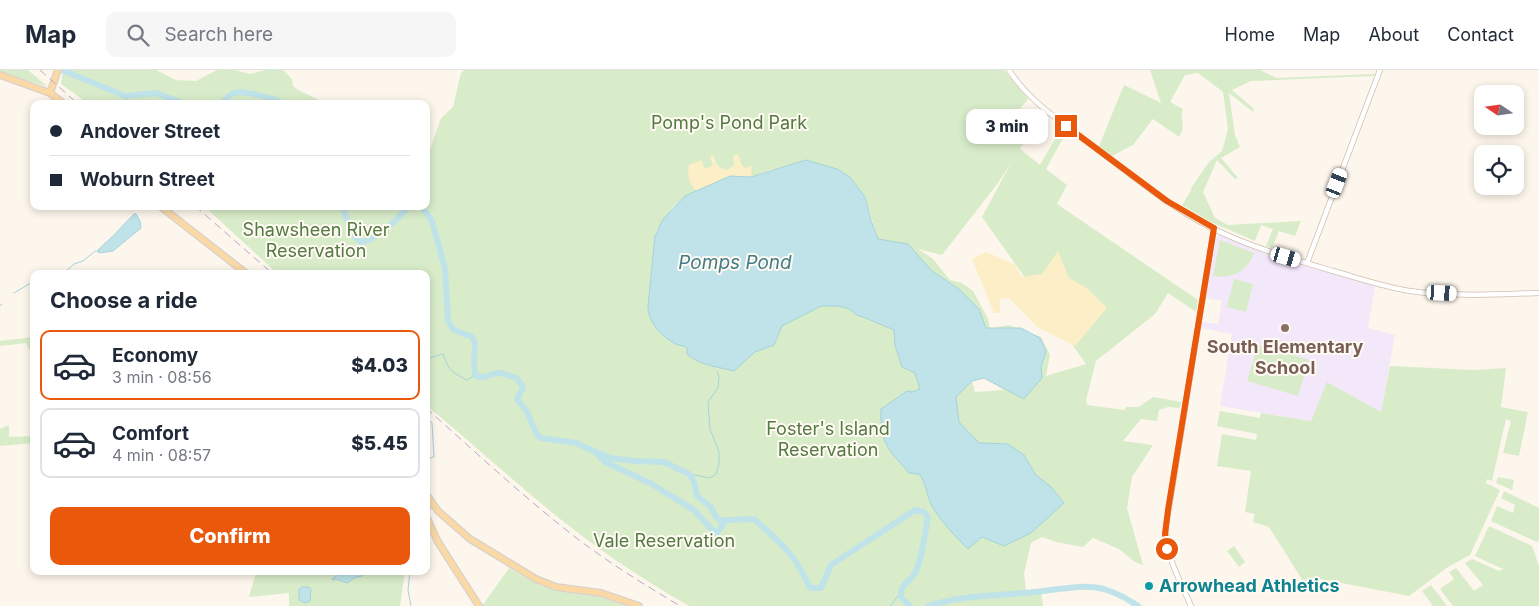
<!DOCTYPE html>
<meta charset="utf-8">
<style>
:root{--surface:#fff;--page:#f6f6f7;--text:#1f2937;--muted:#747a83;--line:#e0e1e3;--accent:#ea580c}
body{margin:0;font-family:Inter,sans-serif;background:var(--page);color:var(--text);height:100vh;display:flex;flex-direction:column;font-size:19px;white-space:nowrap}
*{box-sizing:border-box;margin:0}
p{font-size:16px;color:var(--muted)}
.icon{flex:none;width:28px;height:28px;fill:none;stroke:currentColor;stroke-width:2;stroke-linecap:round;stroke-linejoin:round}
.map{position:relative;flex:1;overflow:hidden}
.details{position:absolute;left:30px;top:200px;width:400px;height:305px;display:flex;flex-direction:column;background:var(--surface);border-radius:10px;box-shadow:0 2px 8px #0003}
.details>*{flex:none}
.hud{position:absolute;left:30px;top:30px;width:400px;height:110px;border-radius:10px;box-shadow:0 2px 8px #0003;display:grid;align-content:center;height:110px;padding:0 20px;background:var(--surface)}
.needle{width:32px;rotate:283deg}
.tools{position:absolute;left:1474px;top:15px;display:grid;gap:10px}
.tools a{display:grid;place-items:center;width:50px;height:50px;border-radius:10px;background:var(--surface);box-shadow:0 2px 8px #0003;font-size:25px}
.end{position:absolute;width:22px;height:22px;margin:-11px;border:6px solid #ea580c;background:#fff;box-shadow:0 0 0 2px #fff}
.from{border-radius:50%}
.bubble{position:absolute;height:35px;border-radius:10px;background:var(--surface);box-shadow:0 2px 8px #0003;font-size:16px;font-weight:800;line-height:35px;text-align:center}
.car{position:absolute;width:15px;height:30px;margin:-15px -8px;border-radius:6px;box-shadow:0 0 4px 1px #0007;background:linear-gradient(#fff 24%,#345 0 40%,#fff 0 76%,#345 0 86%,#fff 0)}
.hud b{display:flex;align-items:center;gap:18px;height:48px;font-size:19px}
.hud b+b{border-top:1px solid var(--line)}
.hud i{width:12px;height:12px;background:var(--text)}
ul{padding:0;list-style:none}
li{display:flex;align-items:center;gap:15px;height:70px;margin:0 10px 8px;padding:0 10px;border:2px solid var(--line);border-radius:10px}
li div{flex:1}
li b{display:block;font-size:19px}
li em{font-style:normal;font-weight:800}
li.selected{border-color:var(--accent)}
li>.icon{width:45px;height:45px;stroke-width:1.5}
h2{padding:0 20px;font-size:22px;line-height:60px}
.cta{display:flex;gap:10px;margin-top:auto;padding:10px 20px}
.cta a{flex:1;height:58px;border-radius:10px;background:var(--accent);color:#fff;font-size:20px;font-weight:800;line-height:58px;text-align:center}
header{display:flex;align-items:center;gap:30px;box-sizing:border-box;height:70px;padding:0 25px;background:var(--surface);border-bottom:1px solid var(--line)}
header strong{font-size:24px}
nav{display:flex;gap:28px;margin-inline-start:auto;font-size:18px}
.search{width:350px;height:45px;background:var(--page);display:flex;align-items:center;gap:12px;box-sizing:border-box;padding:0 18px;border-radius:10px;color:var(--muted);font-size:19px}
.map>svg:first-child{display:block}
.education{fill:#f3e8fa}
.green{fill:#d8ecc9;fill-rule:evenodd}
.sand{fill:#fcefc7}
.water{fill:#bfe3e8;stroke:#a5d3da}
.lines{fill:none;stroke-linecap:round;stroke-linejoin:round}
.stream{stroke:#a5d3da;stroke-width:1}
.river{stroke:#bfe3e8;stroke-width:6}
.minor-casing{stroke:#d1beb0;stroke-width:6}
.major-casing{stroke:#dad1cd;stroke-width:8}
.minor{stroke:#fff;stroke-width:4.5}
.major{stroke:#fbd9a5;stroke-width:5.5}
.rail{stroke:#b9a8c9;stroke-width:1;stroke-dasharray:8 5;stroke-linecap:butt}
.route{stroke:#ea580c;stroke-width:6}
.education-dot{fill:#8d6e63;stroke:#fffaf3;stroke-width:2}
.culture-dot{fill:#0f9aa8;stroke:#fffaf3;stroke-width:2}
.labels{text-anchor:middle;stroke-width:4;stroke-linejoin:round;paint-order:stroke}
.park-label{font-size:18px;fill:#537a41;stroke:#fffaf3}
.education-label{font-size:18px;font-weight:bold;fill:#785e54;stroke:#fffaf3}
.culture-label{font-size:18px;font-weight:bold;fill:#0d838f;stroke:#fffaf3;text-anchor:start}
.water-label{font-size:19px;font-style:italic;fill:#437c86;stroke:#fffaf3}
</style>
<header>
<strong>Map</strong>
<div class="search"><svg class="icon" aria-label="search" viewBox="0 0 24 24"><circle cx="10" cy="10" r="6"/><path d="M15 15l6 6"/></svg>Search here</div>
<nav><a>Home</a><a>Map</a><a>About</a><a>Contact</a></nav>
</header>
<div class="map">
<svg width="1539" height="536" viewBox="0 0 1539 536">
<rect width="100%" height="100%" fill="#fdf6ec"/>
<path class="education" d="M1219 165 1273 187 1375 216 1368 258 1395 265 1381 343 1328 312 1311 351 1220 336 1232 264 1201 258 1202 252 1218 254 1222 231 1206 228 1216 168Z"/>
<path class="green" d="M0 0H28L48 17 0 2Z
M63 0H156L176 10 196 11 217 0H235L250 4 265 0H283L292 9 293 16 298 20 327 34H89L61 14Z
M464 0H1004L1028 29 1012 49 1028 66 1020 79 1040 95 1062 57 1067 61 1046 99 1067 115 1057 134 1198 230 1196 242 1168 223 1155 244 1096 291 1086 330 1087 335 1124 340 1126 337H1139L1153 327 1181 332 1180 338 1168 337 1159 340 1157 351 1141 349 1123 371 1153 375 1132 407 1127 438 1143 495 1135 492 1119 479 1093 468 1083 477 1056 472 1042 467 1031 473 1024 503 1026 522 1041 521 1043 536H689C638 507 587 472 542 434 503 402 465 367 426 335V204H278L204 136H426V86H428L441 48 453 37 461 3ZM1011 93 982 147 1086 294 1046 306 1050 285 1041 267 1008 255 990 259 988 249 973 221 962 213 950 210 933 189 918 179 942 185 998 113ZM773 99 850 107 865 127 878 169 650 215 656 161 673 137 683 128 706 117 751 107ZM984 308 1004 320 975 322 972 311Z
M1150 0H1260L1277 8 1374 4V6L1251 11 1232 20 1254 39 1253 42 1229 23 1235 65 1240 77 1221 88 1238 108 1235 109 1217 90 1203 122 1215 148 1228 155 1301 151 1295 166 1279 161 1272 178 1266 176 1273 159 1261 155 1255 171 1211 152 1182 135 1192 119 1191 118 1209 92 1222 81 1228 59 1223 22 1198 3 1185 5 1170 32 1183 39C1179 50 1187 55 1179 67L1153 49 1133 75 1112 86 1099 76 1124 15 1161 33Z
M1220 170 1254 183C1247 202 1232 209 1213 206Z
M1234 209 1253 214 1246 242 1227 237Z
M34 267V278L29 279 26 273 0 276V271Z
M1258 275 1309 290 1298 326 1247 311Z
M1390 296 1474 300 1506 298 1501 337 1528 342 1519 386 1503 383 1511 351 1506 349 1492 411 1487 409 1486 413 1500 420 1470 485 1448 497 1409 526 1321 509 1303 511 1269 457 1253 452 1255 444 1245 442 1251 401 1217 396 1222 364 1256 370 1257 364 1217 356 1220 341 1260 348 1261 343 1311 351 1327 312 1381 342Z
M9 355V367L34 366V373L0 376V359Z
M1498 407 1514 410 1512 420 1496 413Z
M1504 421 1539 438V470L1537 472 1491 451 1497 436 1513 443 1515 435 1501 428Z
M1489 456 1532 476 1539 496V536H1453L1440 519 1454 509 1449 502 1456 498 1474 521 1483 515 1465 493 1472 489 1499 501 1503 499 1475 486Z
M1234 476 1245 492 1239 497 1227 481Z
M509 498 541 516 597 526 628 536H482Z
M405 501 400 536H289V523L249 527 256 502Z
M1431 515 1447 536H1433L1422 521Z"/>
<path class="sand" d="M738 84 742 96 746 98 752 96 751 107C730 104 716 113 697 121 688 113 687 105 689 95L701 90 705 99 713 95 710 86 713 85C716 93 718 99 727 100L734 95 733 86Z
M1058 181 1069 208 1088 219 1107 238 1075 276 1037 257 1009 228 1000 229V243H994L972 189 986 182 1014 194 1022 207 1042 204Z"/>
<path class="water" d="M806 90 837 99 850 107 865 127 871 150 878 169 908 174 931 200 960 220 979 239 986 258H1021L1040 268 1046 281 1041 297 1042 308 1024 329 984 308 972 311 956 327 959 352 979 373 1008 374 1024 385 1036 405 1051 417 1064 433 1031 463 1004 476 982 467 968 479C955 466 941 452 932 436 926 425 927 414 919 404L909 403C887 378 880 373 881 339L907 321 912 322 920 319 915 303 902 297 895 275 894 260 868 249 857 245 849 239 839 236H821L782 256 774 275 755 282 734 301C719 297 698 295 687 284V278C684 275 680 276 676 274 662 267 648 253 648 236L655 166 663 149 685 126 730 106 751 107Z
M134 144H136L140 151 141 158 113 181 99 183 98 180 112 167Z
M338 501H365L363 506 356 507 347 513 336 509 332 510V509L337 505Z
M301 517H308L311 519 310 531 305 533 299 530V519Z"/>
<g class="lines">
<path class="stream" d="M125 26 130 34
M125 136 126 139
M46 204 56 203
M63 204 74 194 83 191 95 181H99
M14 223 34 211
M0 236 2 234
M426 289 443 284C449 301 452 302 467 310L475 305
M426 347 432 353 434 387 426 389
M689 404 710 408 716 404 719 394V382L710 359 708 332 718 318 719 306 717 302
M410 501 408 520 411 536
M890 536 900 524"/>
<path class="river" d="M62 0 125 26 156 23 185 34
M222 34C226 29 228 25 234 23 243 20 274 28 283 34
M342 136 353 165 361 172C379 169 397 150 409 136
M421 136 432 151 445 199 448 251 454 260 472 267 475 273 474 293 475 305C486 311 491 302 500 303 506 304 511 307 517 308L523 317 517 329 527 342 537 365 541 368 576 373 594 381 605 392 650 413 694 440 716 464 726 450 754 449C781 473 795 484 810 518H821L831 495 915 440 924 442 928 447C925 462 922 489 916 501 911 512 899 514 901 527L910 536
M599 383 610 388 635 391 664 392 689 404 694 411 697 426 711 437 716 447 721 451 726 450
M928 536C965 524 1005 526 1043 521 1063 519 1084 514 1104 519 1116 523 1128 529 1138 536"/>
<defs>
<path id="minor" d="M1009 0C1030 33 1066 55 1096 78 1132 106 1170 137 1212 158 1250 177 1292 189 1333 201 1358 208 1384 217 1410 221 1452 227 1496 224 1539 223
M1307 193 1380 0
M1191 536C1180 510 1165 486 1166 456L1214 158"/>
<path id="major" d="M0 5 50 23 64 34
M50 23 58 0
M160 136 247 204
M426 424 438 441 470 469 536 509 556 517 601 523 639 536
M426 441 429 429
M426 446 438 472 479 536"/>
</defs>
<use href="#minor" class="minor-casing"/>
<use href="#major" class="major-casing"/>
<use href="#minor" class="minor"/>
<use href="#major" class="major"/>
<path class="rail" d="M40 0 78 34
M195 136 273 204
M426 338C472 379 517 421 565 459 601 488 640 512 680 536"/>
</g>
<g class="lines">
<path class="route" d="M1066 56 1167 131 1214 158 1168 440 1165 464 1167 479"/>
</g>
<circle class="education-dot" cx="1285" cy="258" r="5"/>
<circle class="culture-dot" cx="1149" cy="516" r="5"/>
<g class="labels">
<g class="park-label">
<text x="729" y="59">Pomp's Pond Park</text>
<text x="316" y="166">Shawsheen River<tspan x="316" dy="21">Reservation</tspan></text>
<text x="828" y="365">Foster's Island<tspan x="828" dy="21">Reservation</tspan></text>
<text x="664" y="477">Vale Reservation</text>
</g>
<g class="education-label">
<text x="1285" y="283">South Elementary<tspan x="1285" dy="21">School</tspan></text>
</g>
<g class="culture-label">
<text x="1159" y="522">Arrowhead Athletics</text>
</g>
<g class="water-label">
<text x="735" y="199">Pomps Pond</text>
</g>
</g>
</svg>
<div class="tools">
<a><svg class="needle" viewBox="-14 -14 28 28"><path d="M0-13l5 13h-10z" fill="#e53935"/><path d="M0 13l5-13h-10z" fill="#747a83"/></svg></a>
<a><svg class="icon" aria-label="locate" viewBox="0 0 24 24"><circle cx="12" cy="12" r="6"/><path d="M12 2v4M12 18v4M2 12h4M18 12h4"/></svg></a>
</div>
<i class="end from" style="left:1167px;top:479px"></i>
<i class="end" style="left:1066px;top:56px"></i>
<div class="bubble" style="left:966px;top:39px;width:82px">3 min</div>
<i class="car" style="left:1337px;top:113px;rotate:21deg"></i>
<i class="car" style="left:1286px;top:187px;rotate:106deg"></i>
<i class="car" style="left:1442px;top:223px;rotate:93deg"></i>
<div class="hud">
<b><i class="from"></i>Andover Street</b>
<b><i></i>Woburn Street</b>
</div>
<section class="details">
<h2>Choose a ride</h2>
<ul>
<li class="selected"><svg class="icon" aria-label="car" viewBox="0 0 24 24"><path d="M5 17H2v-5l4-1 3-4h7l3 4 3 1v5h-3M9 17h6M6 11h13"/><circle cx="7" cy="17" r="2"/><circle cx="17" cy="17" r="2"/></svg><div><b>Economy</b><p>3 min · 08:56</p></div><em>$4.03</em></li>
<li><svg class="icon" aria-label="car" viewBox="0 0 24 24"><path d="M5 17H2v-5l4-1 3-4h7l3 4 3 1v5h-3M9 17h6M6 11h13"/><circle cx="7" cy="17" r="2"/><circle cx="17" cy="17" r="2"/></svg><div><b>Comfort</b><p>4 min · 08:57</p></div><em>$5.45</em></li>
</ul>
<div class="cta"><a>Confirm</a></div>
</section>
</div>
